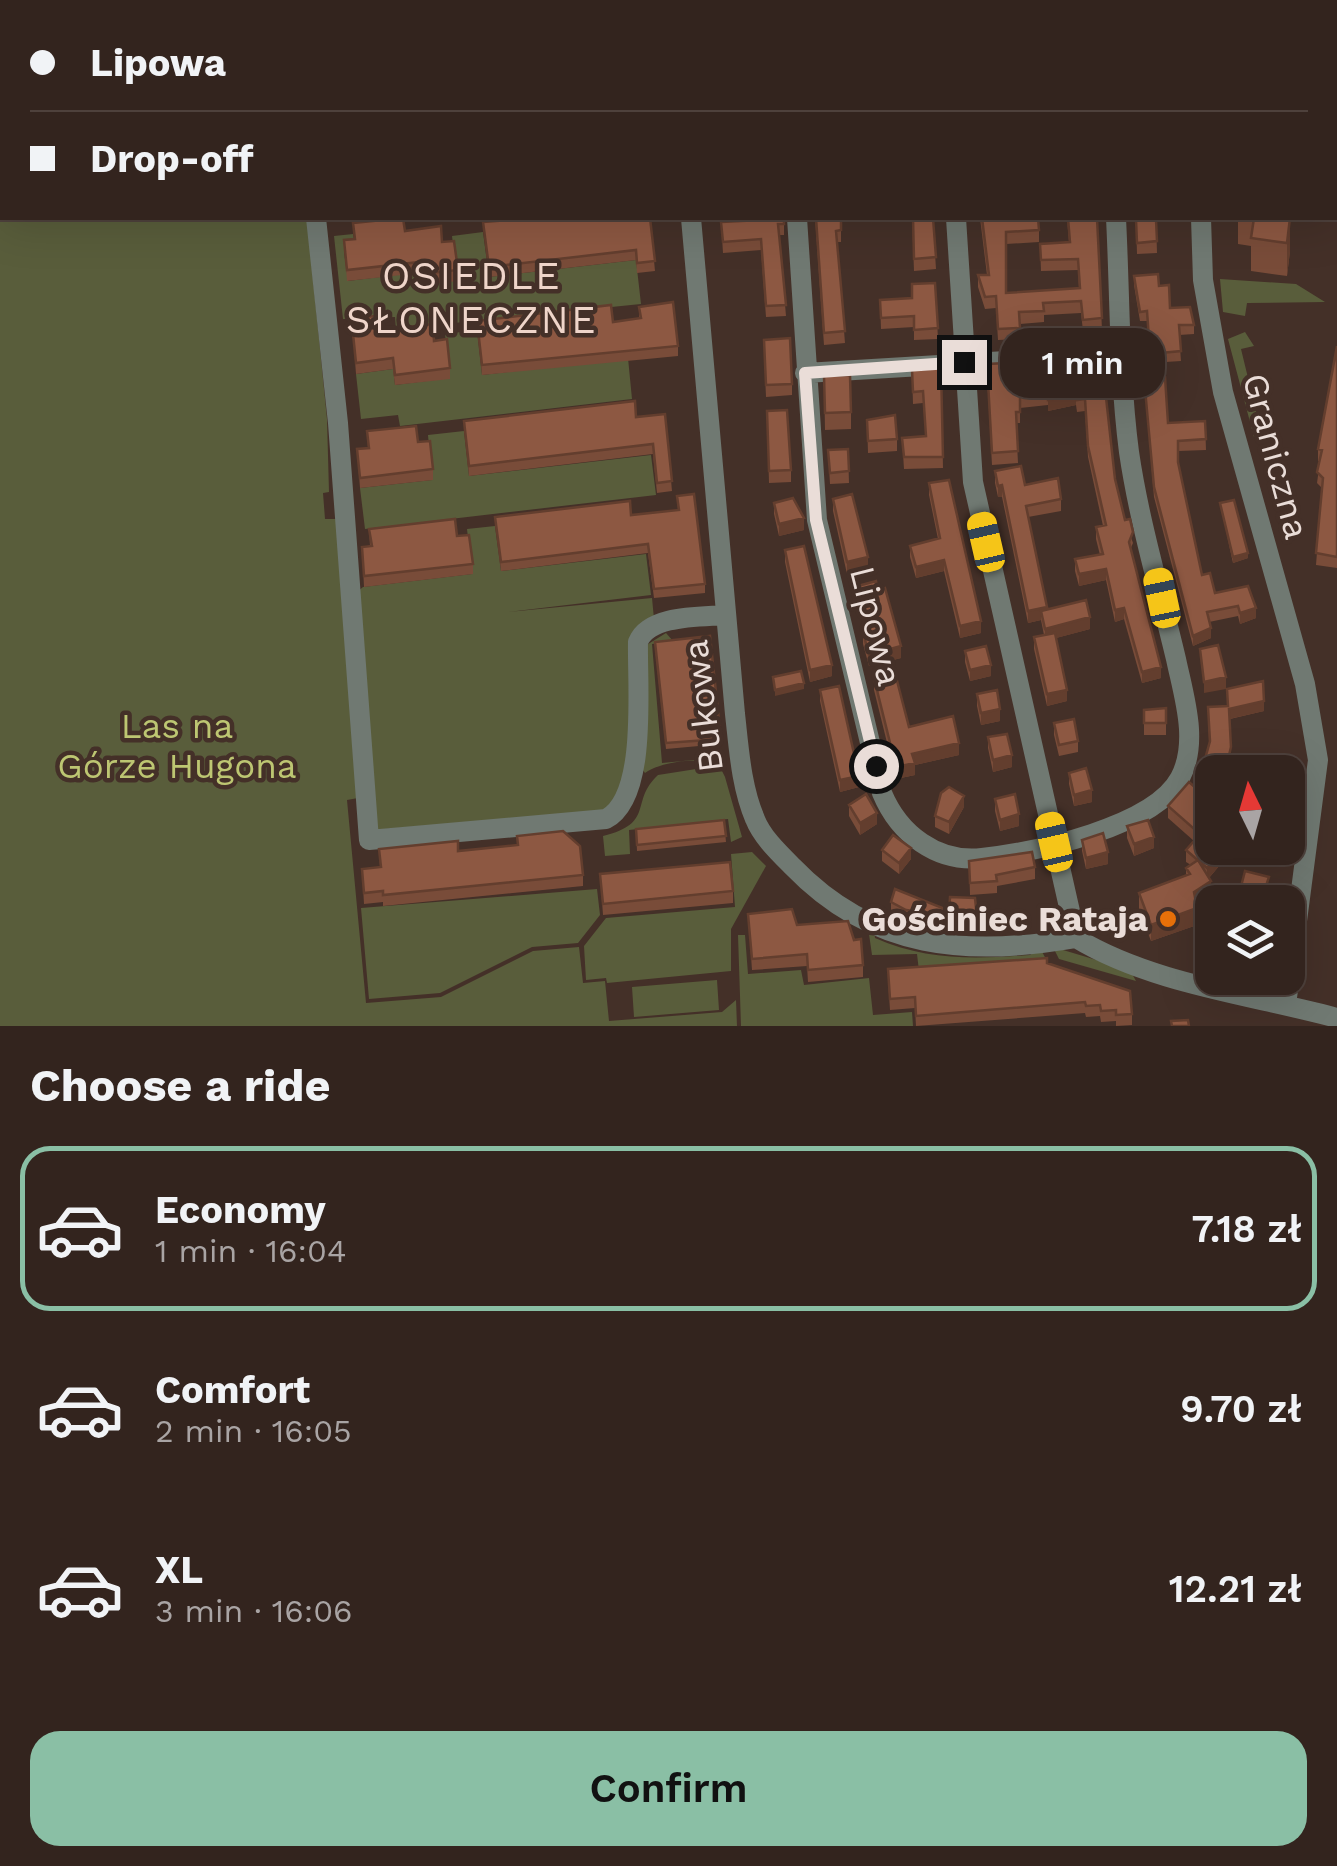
<!DOCTYPE html>
<meta charset="utf-8">
<style>
:root{--surface:#33241e;--page:#3e302b;--text:#f1f3f6;--muted:#a9a4a4;--line:#4e413c;--accent:#8abfa5}
body{margin:0;font-family:"Work Sans",sans-serif;background:var(--page);color:var(--text);height:100vh;display:flex;flex-direction:column;font-size:38px;white-space:nowrap}
*{box-sizing:border-box;margin:0}
p{font-size:32px;color:var(--muted)}
.icon{flex:none;width:55px;height:55px;fill:none;stroke:currentColor;stroke-width:2;stroke-linecap:round;stroke-linejoin:round}
.map{position:relative;height:1026px;overflow:hidden}
.panel{display:flex;flex-direction:column;background:var(--surface);flex:1}
.panel>*{flex:none}
.banner{position:absolute;left:0px;top:0px;width:1338px;height:220px;box-shadow:0 10px 40px #0002,0 0 0 2px var(--line);display:grid;align-content:center;height:220px;padding:0 30px;background:var(--surface)}
.needle{width:65px;rotate:355deg}
.buttons{position:absolute;left:1195px;top:755px;display:grid;gap:20px}
.buttons a{display:grid;place-items:center;width:110px;height:110px;border-radius:20px;background:var(--surface);box-shadow:0 10px 40px #0002,0 0 0 2px var(--line);font-size:50px}
.end{position:absolute;width:45px;height:45px;margin:-22px;border:12px solid #eaddd8;background:#111;box-shadow:0 0 0 5px #111}
.from{border-radius:50%}
.bubble{position:absolute;height:70px;border-radius:30px;background:var(--surface);box-shadow:0 10px 40px #0002,0 0 0 2px var(--line);font-size:32px;font-weight:600;line-height:70px;text-align:center}
.car{position:absolute;width:30px;height:60px;margin:-30px -15px;border-radius:12px;box-shadow:0 0 8px 2px #0007;background:linear-gradient(#f5c518 24%,#345 0 40%,#f5c518 0 76%,#345 0 86%,#f5c518 0)}
.banner b{display:flex;align-items:center;gap:35px;height:95px;font-size:38px}
.banner b+b{border-top:2px solid var(--line)}
.banner i{width:25px;height:25px;background:var(--text)}
ul{padding:0;list-style:none}
li{display:flex;align-items:center;gap:30px;height:165px;margin:0 20px 15px;padding:0 10px;border:5px solid transparent;border-radius:30px}
li div{flex:1}
li b{display:block;font-size:38px}
li em{font-style:normal;font-weight:600}
li.on{border-color:var(--accent)}
li>.icon{width:90px;height:90px;stroke-width:1.5}
h2{padding:0 30px;font-size:45px;line-height:120px}
.primary-button{display:flex;gap:20px;margin-top:auto;padding:20px 30px}
.primary-button a{flex:1;height:115px;border-radius:30px;background:var(--accent);color:#111;font-size:40px;font-weight:600;line-height:115px;text-align:center}
.map>svg:first-child{display:block}
.green{fill:#595d3b}
.lines{fill:none;stroke-linecap:round;stroke-linejoin:round}
.minor{stroke:#707972;stroke-width:20}
.wall{fill:#794c39;fill-rule:evenodd}
.shaded-wall{fill:#633e2e}
.building{fill:#8d5842;stroke:#633e2e;stroke-width:2.5}
.route{stroke:#eaddd8;stroke-width:12}
.food-dot{fill:#e8710a;stroke:#443028;stroke-width:4}
.labels{text-anchor:middle;stroke-width:9;stroke-linejoin:round;paint-order:stroke}
.street-label{font-size:35px;fill:#eaddd8;stroke:#443028}
.park-label{font-size:35px;fill:#bdc672;stroke:#443028}
.poi-label{font-size:35px;font-weight:bold;fill:#eaddd8;stroke:#443028;text-anchor:end}
.neighbourhood-label{font-size:38px;letter-spacing:2.5px;fill:#efd5ca;stroke:#443028}
</style>
<div class="map">
<svg width="1337" height="1026" viewBox="0 0 1337 1026">
<rect width="100%" height="100%" fill="#443028"/>
<path class="green" d="M0 0H298L2 2V218H307L327 419 329 492 323 493 325 519H340L358 798 347 800 366 1003 441 997 533 951 579 947 583 983 605 981 609 1021 722 1012 736 1000 737 1026H0Z
M483 232 489 277 636 260 641 304 396 329 395 317 343 319 334 236 353 234 355 246 344 252 348 281 419 272 457 280 452 236Z
M1220 279 1296 284 1325 302 1247 303 1245 316 1223 312Z
M477 330 482 375 628 358 632 399 400 426 398 415 361 419 356 374 393 369 395 385 450 378 445 334Z
M1245 332 1254 346 1241 349 1257 415 1269 413 1266 431 1254 437 1228 339Z
M464 431 469 476 651 455 656 495 365 529 360 488 432 480 428 435Z
M495 526 501 571 646 554 651 595 508 612 652 598 654 619 643 621 630 773 615 810 373 830 356 593 363 587 472 574 467 529Z
M666 633 673 641 652 644 662 763 725 757V765C706 757 663 760 645 773L642 769 645 646Z
M709 767 721 769 725 777 742 837 731 842 728 819 629 830 630 854 605 856 603 836C656 823 629 802 658 775Z
M752 852 766 866 731 929V971L607 983 606 978 586 980 584 946 606 918 735 907 731 854Z
M597 889 600 915 578 943 532 947 440 993 369 999 361 908Z
M868 927 874 930 875 938C927 961 975 959 1030 955L1040 948 1047 961 919 971 917 954 872 955Z
M738 935H745L748 974 801 970 804 985 869 978 873 1015 912 1012 913 1026H741Z
M1053 947 1130 970 1136 981 1059 959Z
M717 980 719 1010 634 1017 632 987Z"/>
<g class="lines">
<path class="minor" d="M481 0V2
M671 0V2
M914 0 915 2
M309 2V0
M760 2V0
M1132 2V0
M1251 2 1255 0
M316 218 338 423 369 840 606 819C648 797 637 687 638 642 649 615 699 617 725 615
M691 218 735 714C739 749 741 786 755 819 762 837 779 853 793 867 873 950 968 957 1076 938
M797 218 817 520 882 793C899 834 937 863 982 858 1035 852 1154 827 1180 778 1199 742 1184 697 1176 659 1160 591 1139 521 1129 452 1119 375 1120 295 1116 218
M956 218 973 482 1076 938
M1201 218 1203 280 1223 392 1305 684 1318 760 1286 1005
M805 373 1124 354
M1076 938C1152 984 1252 995 1337 1018"/>
</g>
<path class="wall" d="M1054 0H1112L1111 2H1060Z
M1337 1V77L1335 76V2Z
M650 218 655 271 637 273 636 260 489 277 483 222Z
M784 218V235H779L786 316 766 317 761 250 723 253 721 222Z
M815 218H841V242H837L845 343 824 345Z
M912 218H937L933 222 936 269 914 271Z
M980 218H1097L1102 330 1083 331 1081 313 1044 315V322L1020 324V339L998 340 996 308 985 309 978 287V275H987ZM1067 219 1069 242 1040 244 1041 271 1078 270 1079 288 1006 293V244L1039 242V220Z
M1238 218H1284L1290 251 1287 276 1251 271V246L1238 244Z
M1156 219 1157 253 1137 254 1136 220Z
M353 223 405 231 442 242 458 270V281L421 285 420 273 347 281 344 240 354 239Z
M1134 276 1159 286 1170 308 1194 325V334L1179 335 1181 361 1150 363 1147 321H1140L1134 285Z
M935 283 938 339 914 340V327L881 329 880 300 912 298Z
M639 307 678 346V356L482 375 477 321 613 322 639 318Z
M363 317 378 331 434 341 450 368V379L395 385 393 369 356 374 353 334 363 333Z
M1337 346V568L1316 565 1322 488 1317 483 1320 461H1318V449Z
M764 352 792 384V395L766 397Z
M941 368 943 468 904 469 902 438 926 436 923 403 913 404 912 370Z
M824 376 851 412V429L825 430Z
M987 376H1028L1063 381 1104 379 1115 479 1125 520 1133 543 1130 550 1161 678 1142 683 1124 619 1115 622 1106 580 1079 586 1075 571V559L1100 555 1096 539V527L1103 526 1088 457 1085 411 1077 412 1076 405 1048 411V405L1020 408V423H1016L1018 463 992 465Z
M1144 378 1168 423 1205 421 1206 450 1178 451V462L1202 575 1215 593 1256 618 1240 624 1238 616 1209 622 1211 638 1193 646 1154 497Z
M767 411 791 470V482L769 483Z
M665 414 672 491 657 493 653 454 469 476 464 421 636 417Z
M867 420 897 439V451L868 453Z
M367 431 418 442 433 469V480L360 488 357 449 368 448Z
M848 449 849 483 830 484 828 450Z
M995 471 1061 499V511L1028 517 1047 610 1090 629 1056 638 1067 701 1047 706 1034 649V637L1044 635 1041 620 1028 623 1002 497H998L995 483Z
M929 483 981 633 960 638 944 571 916 578 910 557V546L938 539 929 495Z
M677 496 705 584V593L654 598 648 553 501 571 495 517 631 515 678 510Z
M833 499 868 568 847 574 833 511Z
M774 503 804 530 779 536 774 514Z
M1220 503 1248 558 1233 563Z
M369 529 457 536 473 564V574L364 587 362 547 370 546Z
M785 550 832 676 810 682 785 562Z
M858 586 901 658 869 666 863 644V632H866L858 598Z
M655 648 721 739V744L666 749Z
M965 651 991 676 970 681 965 662Z
M874 678 909 727 959 755 915 765V775L896 779 874 690Z
M820 690 859 787 840 792 820 701Z
M977 694 1000 721 981 725 977 706Z
M1208 707 1264 711 1230 719 1231 757 1228 772H1212V779L1203 777V766L1209 743Z
M1166 708V735H1144V710Z
M1054 723 1078 741V752L1059 756 1054 735Z
M988 737 1012 767 993 772 988 748Z
M1069 773 1092 802 1074 806 1069 784Z
M1197 789 1212 790V818L1210 822 1231 848V852L1209 878 1211 897 1197 907V925L1151 941 1139 909V893L1186 876V868L1191 865 1186 862V850L1194 841 1168 818V806Z
M995 799 1019 826 1000 831 995 811Z
M849 805 877 824 860 835 849 816Z
M964 807 949 834 935 827V816Z
M724 820 726 842 637 851 636 829Z
M1127 826 1154 848 1134 856 1127 838Z
M1082 840 1108 864 1086 869 1082 851Z
M379 849 458 851 583 875V886L383 906V902L364 904 362 869 380 867Z
M882 850 911 859 899 874 882 861Z
M969 861 1035 867V879L997 886V893L970 895Z
M600 874 733 891V903L603 915Z
M891 902 945 909 944 927 906 921 891 914Z
M748 914 797 925 863 965V977L808 982 807 966 752 970Z
M949 914 977 918V929L949 926Z
M1047 963 1132 1014V1025L1116 1026V1021L1101 1022 1100 1016 1086 1017 1085 1013 916 1026 915 1008 890 1010 888 980Z"/>
<path class="shaded-wall" d="M1290 218V251L1287 276V243Z
M1076 394V405L1048 411V400Z
M1002 485V497H998V486Z
M804 518V530L779 536V524Z
M1248 553V558L1233 563V557Z
M868 557V568L847 574V562Z
M944 560V571L916 578V567Z
M1106 569V580L1079 586V574Z
M1047 607V619L1041 611V620L1028 623V611Z
M1124 608V619L1115 622V610Z
M1256 608V618L1240 624V613Z
M1090 617V629L1045 641V629Z
M981 621V633L960 638V626Z
M1211 628V638L1193 646V636Z
M901 646V658L869 666V655Z
M832 665V676L810 682V670Z
M991 665V676L970 681V670Z
M1161 667V678L1142 683V672Z
M1226 677V689L1204 693V682Z
M804 683V689L775 696V690Z
M1067 690V701L1047 706V694Z
M1264 701V711L1229 719V709Z
M1000 709V721L981 725V713Z
M959 743V755L915 765V775L896 779V767L912 754Z
M1231 747V757L1228 772H1225Z
M1012 755V767L993 772V760Z
M859 776V787L840 792V780Z
M1092 790V802L1074 806V795Z
M964 796V807L949 834V822Z
M1212 807V818L1204 829V817Z
M877 813V824L860 835V823Z
M1019 814V826L1000 831V820Z
M1154 837V848L1134 856V844Z
M911 848V859L899 874V863Z
M1225 848H1231V852L1207 880V868Z
M1108 852V864L1086 869V858Z
M1211 881V897L1194 908V892Z
M1197 908V925L1151 941V925Z"/>
<path class="building" d="M427 0H454V2H427Z
M495 0H534V2H495Z
M586 0H602V2H586Z
M691 0H735L736 2H691Z
M777 0H793L792 2H776Z
M877 0H898L899 2H878Z
M945 0H976L972 2H946Z
M1077 0H1109L1108 2H1079V1Z
M1150 0H1176L1175 2H1148Z
M1299 0 1337 1V31H1335V2H1298Z
M403 218 405 231 441 226 442 242 454 241 458 270 421 274 420 262 347 270 344 240 355 239 353 223Z
M537 218H650L655 261 637 263 636 250 489 267 483 222Z
M760 218H784V224H778L786 305 766 306 761 239 723 242 721 222 760 220Z
M816 218H841V230L836 231 845 331 824 333Z
M913 218H933L936 257 914 259Z
M982 218H1038L1039 230 1006 232V293L1080 288 1078 259 1041 260 1040 244 1070 242 1068 218H1097L1102 318 1083 320 1081 301 1043 303 1044 311 1019 312 1020 328 998 329 996 296 985 297 978 275H989Z
M1254 218H1290L1287 243 1251 238Z
M1156 219 1157 241 1137 243 1136 220Z
M1158 274 1159 286 1169 285 1170 308 1190 307 1194 325H1179L1181 351 1150 354 1147 311 1140 312 1134 276Z
M935 283 938 328 914 330V316L881 318 880 300 912 298V284Z
M673 302 678 346 482 365 477 321 611 305 613 322 641 318 639 307Z
M376 316 378 331 433 324 434 341 447 339 450 368 395 375 393 358 356 363 353 334 364 333 363 317Z
M790 338 792 384 766 385 764 340Z
M1337 346V557L1316 553 1323 478 1317 472 1322 450 1318 449Z
M1027 362 1028 376 1063 373V381L1104 379 1115 479 1125 520 1130 519 1133 532 1129 542 1161 667 1142 672 1124 608 1115 610 1106 569 1079 574 1075 559 1103 554 1096 527 1106 525 1088 446 1085 399 1077 400 1076 394 1048 400V394L1020 396V412H1016L1018 451 992 453 987 364Z
M941 368 943 457H904L902 438 926 436 923 391 913 392 912 370Z
M850 375 851 412 825 413 824 376Z
M1165 377 1168 423 1205 421 1206 439 1178 441V462L1202 575 1210 573 1215 593 1248 586 1256 608 1240 613 1238 606 1207 612 1211 628 1193 636 1154 487 1144 378Z
M635 401 636 417 665 414 672 481 657 483 653 444 469 466 464 421Z
M787 410 791 470 769 471 767 411Z
M895 415 897 439 868 441 867 420Z
M416 426 418 442 430 441 433 469 360 478 357 449 369 448 367 431Z
M848 449 849 471 830 473 828 450Z
M1021 466 1025 485 1058 478 1061 499 1026 506 1047 607 1028 611 1002 485 998 486 995 471Z
M949 480 981 621 960 626 944 560 916 567 910 546 940 538 929 483Z
M694 494 705 584 654 589 648 544 501 562 495 517 630 501 631 515 679 510 677 496Z
M852 494 868 557 847 562 833 499Z
M793 498 804 518 779 524 774 503Z
M1234 500 1248 553 1233 557 1220 503Z
M455 519 457 536 469 535 473 564 364 576 362 547 372 546 369 529Z
M804 546 832 665 810 670 785 550Z
M876 581 878 590 885 588 901 646 869 655 863 632 869 631 858 586Z
M1086 600 1090 617 1045 629 1041 611Z
M1055 633 1067 690 1047 694 1034 637Z
M710 636 721 739 666 743 655 642Z
M1218 645 1226 677 1204 682 1200 649Z
M986 646 991 665 970 670 965 651Z
M801 671 804 683 775 690 773 677Z
M895 673 909 727 953 716 959 743 912 754 915 763 896 767 874 678Z
M1263 681 1264 701 1229 709 1231 747 1225 772 1203 766 1210 741 1208 707 1228 706 1227 689Z
M839 686 859 776 840 780 820 690Z
M997 690 1000 709 981 713 977 694Z
M1166 708V723H1144V710Z
M1074 719 1078 741 1059 745 1054 723Z
M1007 734 1012 755 993 760 988 737Z
M1086 768 1092 790 1074 795 1069 773Z
M1200 779 1212 790V807L1204 817 1212 824V848H1225L1207 868 1186 850 1200 834 1168 806 1189 782 1197 789Z
M949 787 964 796 949 822 935 816 941 793Z
M866 794 877 813 860 823 849 805Z
M1015 794 1019 814 1000 820 995 799Z
M724 820 726 836 637 845 636 829Z
M1148 820 1154 837 1134 844 1127 826Z
M563 831 580 846 583 875 383 895V891L364 893 362 869 381 867 379 849 458 841V851L518 845 517 836Z
M1103 833 1108 852 1086 858 1082 840Z
M893 835 911 848 899 863 882 850Z
M1032 852 1035 867 996 875 997 881 970 883 969 861Z
M1198 860 1211 881 1194 892 1197 908 1151 925 1139 893 1190 874 1186 868Z
M730 862 733 891 603 904 600 874Z
M1245 871 1269 877 1267 883 1279 887 1275 902H1237Z
M895 889 945 909 944 915 906 910 891 902Z
M950 897 975 898 977 918 949 914Z
M792 909 797 925 848 921 854 940 861 939 863 965 808 970 807 954 752 959 748 914Z
M1047 958V963L1130 991 1132 1014 1116 1015V1010L1101 1011 1100 1005 1086 1006 1085 1002 916 1016 915 997 890 999 888 969Z
M1188 1020 1189 1026H1172L1171 1021Z"/>
<g class="lines">
<path class="route" d="M876 766 816 520 805 373 964 362"/>
</g>
<circle class="food-dot" cx="1168" cy="919" r="10"/>
<g class="labels">
<g class="street-label">
<text transform="translate(1276 456) rotate(75)" y="12">Graniczna</text>
<text transform="translate(876 626) rotate(76)" y="12">Lipowa</text>
<text transform="translate(703 706) rotate(-97)" y="12">Bukowa</text>
</g>
<g class="park-label">
<text x="177" y="738">Las na<tspan x="177" dy="40">Górze Hugona</tspan></text>
</g>
<g class="poi-label">
<text x="1148" y="931">Gościniec Rataja</text>
</g>
<g class="neighbourhood-label">
<text x="472" y="289">OSIEDLE<tspan x="472" dy="44">SŁONECZNE</tspan></text>
</g>
</g>
</svg>
<div class="buttons">
<a><svg class="needle" viewBox="-14 -14 28 28"><path d="M0-13l5 13h-10z" fill="#e53935"/><path d="M0 13l5-13h-10z" fill="#a9a4a4"/></svg></a>
<a><svg class="icon" aria-label="layers" viewBox="0 0 24 24"><path d="M12 4l9 5-9 5-9-5zM3 14l9 5 9-5"/></svg></a>
</div>
<i class="end from" style="left:876px;top:766px"></i>
<i class="end" style="left:964px;top:362px"></i>
<div class="bubble" style="left:1000px;top:328px;width:165px">1 min</div>
<i class="car" style="left:986px;top:542px;rotate:347deg"></i>
<i class="car" style="left:1162px;top:598px;rotate:348deg"></i>
<i class="car" style="left:1054px;top:842px;rotate:347deg"></i>
<div class="banner">
<b><i class="from"></i>Lipowa</b>
<b><i></i>Drop-off</b>
</div>
</div>
<section class="panel">
<h2>Choose a ride</h2>
<ul>
<li class="on"><svg class="icon" aria-label="car" viewBox="0 0 24 24"><path d="M5 17H2v-5l4-1 3-4h7l3 4 3 1v5h-3M9 17h6M6 11h13"/><circle cx="7" cy="17" r="2"/><circle cx="17" cy="17" r="2"/></svg><div><b>Economy</b><p>1 min · 16:04</p></div><em>7.18 zł</em></li>
<li><svg class="icon" aria-label="car" viewBox="0 0 24 24"><path d="M5 17H2v-5l4-1 3-4h7l3 4 3 1v5h-3M9 17h6M6 11h13"/><circle cx="7" cy="17" r="2"/><circle cx="17" cy="17" r="2"/></svg><div><b>Comfort</b><p>2 min · 16:05</p></div><em>9.70 zł</em></li>
<li><svg class="icon" aria-label="car" viewBox="0 0 24 24"><path d="M5 17H2v-5l4-1 3-4h7l3 4 3 1v5h-3M9 17h6M6 11h13"/><circle cx="7" cy="17" r="2"/><circle cx="17" cy="17" r="2"/></svg><div><b>XL</b><p>3 min · 16:06</p></div><em>12.21 zł</em></li>
</ul>
<div class="primary-button"><a>Confirm</a></div>
</section>
